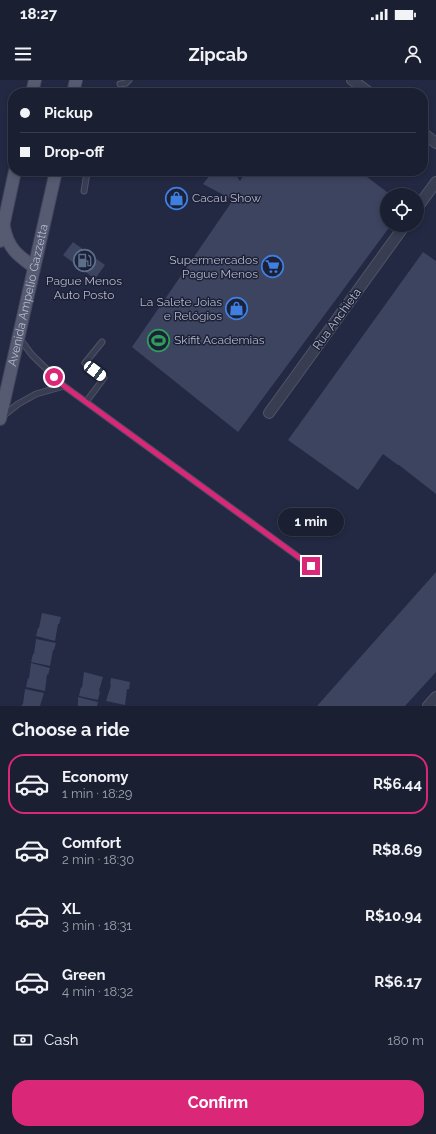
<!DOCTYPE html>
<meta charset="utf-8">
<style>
:root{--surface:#1a1f32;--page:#23273a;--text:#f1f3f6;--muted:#9fa2ac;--line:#383d4d;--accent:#db2777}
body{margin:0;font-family:Raleway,sans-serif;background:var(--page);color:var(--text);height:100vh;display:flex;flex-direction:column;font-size:15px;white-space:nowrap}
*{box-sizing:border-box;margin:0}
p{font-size:13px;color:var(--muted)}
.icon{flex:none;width:22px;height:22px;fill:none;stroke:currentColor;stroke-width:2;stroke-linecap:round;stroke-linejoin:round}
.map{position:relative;height:626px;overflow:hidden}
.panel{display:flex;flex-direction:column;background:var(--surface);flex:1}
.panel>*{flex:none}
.hud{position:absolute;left:8px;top:8px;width:420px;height:88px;border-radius:16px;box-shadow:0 2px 6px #0003,0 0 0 1px var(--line);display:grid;align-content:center;height:88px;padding:0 12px;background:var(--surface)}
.fabs{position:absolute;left:380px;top:108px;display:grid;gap:8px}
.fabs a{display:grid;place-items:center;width:44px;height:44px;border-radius:50%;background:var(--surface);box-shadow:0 2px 6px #0003,0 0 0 1px var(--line);font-size:20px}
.end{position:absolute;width:18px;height:18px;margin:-9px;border:5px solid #db2777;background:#fff;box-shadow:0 0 0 2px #fff}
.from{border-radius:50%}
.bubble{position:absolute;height:28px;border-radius:14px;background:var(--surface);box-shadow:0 2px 6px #0003,0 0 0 1px var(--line);font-size:13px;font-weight:700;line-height:28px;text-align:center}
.car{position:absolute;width:12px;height:24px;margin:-12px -6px;border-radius:5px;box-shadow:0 0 3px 1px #0007;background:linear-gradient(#fff 24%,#345 0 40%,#fff 0 76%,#345 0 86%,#fff 0)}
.hud b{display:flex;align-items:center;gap:14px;height:38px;font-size:15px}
.hud b+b{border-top:1px solid var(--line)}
.hud i{width:10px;height:10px;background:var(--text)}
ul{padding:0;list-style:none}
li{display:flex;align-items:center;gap:12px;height:60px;margin:0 8px 6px;padding:0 4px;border:2px solid transparent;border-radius:16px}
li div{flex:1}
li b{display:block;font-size:15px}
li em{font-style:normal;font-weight:700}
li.current{border-color:var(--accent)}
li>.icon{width:36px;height:36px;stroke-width:1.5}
h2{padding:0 12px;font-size:18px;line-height:48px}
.pay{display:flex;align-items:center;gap:10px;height:44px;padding:0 12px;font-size:15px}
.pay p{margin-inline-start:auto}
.primary-button{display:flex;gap:8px;margin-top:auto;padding:8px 12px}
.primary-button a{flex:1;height:46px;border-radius:16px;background:var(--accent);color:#fff;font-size:16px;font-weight:700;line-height:46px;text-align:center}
.status{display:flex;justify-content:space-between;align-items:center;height:28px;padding:0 20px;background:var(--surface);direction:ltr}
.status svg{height:11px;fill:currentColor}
header{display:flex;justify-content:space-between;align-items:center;height:52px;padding:0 12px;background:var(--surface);font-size:18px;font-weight:700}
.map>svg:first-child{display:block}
.building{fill:#3d4460}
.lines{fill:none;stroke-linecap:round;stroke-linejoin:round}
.service-casing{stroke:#505469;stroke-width:7}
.minor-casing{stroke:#505469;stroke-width:12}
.primary-casing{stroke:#42455b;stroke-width:14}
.service{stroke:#383d52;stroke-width:5}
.minor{stroke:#383d52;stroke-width:10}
.primary{stroke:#565b72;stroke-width:12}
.route{stroke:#db2777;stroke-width:5}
.labels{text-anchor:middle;stroke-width:3;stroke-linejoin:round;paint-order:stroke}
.poi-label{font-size:12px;fill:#b5b8cc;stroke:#1d2137;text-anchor:start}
.street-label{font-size:12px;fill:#b5b8cc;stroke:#1d2137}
</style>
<div class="status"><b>18:27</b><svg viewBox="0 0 49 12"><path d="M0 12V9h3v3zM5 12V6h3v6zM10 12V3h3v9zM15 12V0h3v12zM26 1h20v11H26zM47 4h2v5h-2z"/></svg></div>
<header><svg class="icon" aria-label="menu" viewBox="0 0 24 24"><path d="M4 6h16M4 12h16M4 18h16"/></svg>Zipcab<svg class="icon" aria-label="person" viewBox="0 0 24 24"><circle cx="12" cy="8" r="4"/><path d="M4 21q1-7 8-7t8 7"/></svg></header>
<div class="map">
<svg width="436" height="626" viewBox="0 0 436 626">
<rect width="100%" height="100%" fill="#232943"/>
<path class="building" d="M213 91H236L235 94 240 101 246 91H305L308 93 309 91H359L391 115H387V145H391L238 352 132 267 233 120 203 104Z
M73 162 105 185 95 199 63 175Z
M423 172 436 181V414L399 385H398L383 374 358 410 288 360Z
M436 492V592L405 626H317Z
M42 533 61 537 59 544H58L55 561 36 556 38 548H39Z
M36 559 56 563 54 570H53L50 586 31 582 33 574H34Z
M31 583 50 588 48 595 47 594 45 611 26 607 28 598 29 599Z
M84 592 103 597 99 611 100 612 98 620 79 616 81 607 82 608Z
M111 598 130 602 129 609H127L125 625 106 621 111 605 110 604Z
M25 609 44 613 40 626H21L23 624Z
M78 617 98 622 97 626H78Z"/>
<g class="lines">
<defs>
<path id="service" d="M120 4 126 3 129 0
M84 111 87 93
M20 259 32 275 64 306 311 486
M86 322 104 298 85 283 102 262
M3 336 18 324 36 314 64 306"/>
<path id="minor" d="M352 0 370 13
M423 53 436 63
M417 128 436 102
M269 333 405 145
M428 626 436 617"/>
<g id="primary">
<path d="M32 13 35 0"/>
<path d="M73 13 76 0"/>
<path d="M4 147C8 168 17 175 34 187"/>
<path d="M0 161 15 91"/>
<path id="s1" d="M0 339 56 91"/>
</g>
</defs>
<use href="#service" class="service-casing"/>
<use href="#minor" class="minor-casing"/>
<use href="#primary" class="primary-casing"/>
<use href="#service" class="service"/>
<use href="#minor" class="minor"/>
<use href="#primary" class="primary"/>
</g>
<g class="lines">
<path class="route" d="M54 297 64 306 311 486"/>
</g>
<defs>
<symbol id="shop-ring" viewBox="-11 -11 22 22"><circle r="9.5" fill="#1d2137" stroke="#3f7fe0" stroke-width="1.5"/><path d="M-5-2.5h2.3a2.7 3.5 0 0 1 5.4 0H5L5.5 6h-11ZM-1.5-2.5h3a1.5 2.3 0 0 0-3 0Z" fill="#3f7fe0"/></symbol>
<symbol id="fuel-ring" viewBox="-11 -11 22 22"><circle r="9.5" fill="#1d2137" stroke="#5c6f8a" stroke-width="1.5"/><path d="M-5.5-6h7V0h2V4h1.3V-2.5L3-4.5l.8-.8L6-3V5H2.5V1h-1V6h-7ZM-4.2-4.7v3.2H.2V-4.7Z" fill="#5c6f8a"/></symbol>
<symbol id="supermarket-ring" viewBox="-11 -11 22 22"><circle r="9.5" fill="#1d2137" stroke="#3f7fe0" stroke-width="1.5"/><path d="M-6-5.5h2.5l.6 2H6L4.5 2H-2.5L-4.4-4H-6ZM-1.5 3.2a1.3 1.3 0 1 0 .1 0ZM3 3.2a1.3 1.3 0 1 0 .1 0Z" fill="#3f7fe0"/></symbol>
<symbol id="stadium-ring" viewBox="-11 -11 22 22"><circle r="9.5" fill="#1d2137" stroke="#2e9e5b" stroke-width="1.5"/><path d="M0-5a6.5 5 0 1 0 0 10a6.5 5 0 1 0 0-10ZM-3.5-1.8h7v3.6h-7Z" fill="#2e9e5b"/></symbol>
</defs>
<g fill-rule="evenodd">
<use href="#shop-ring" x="164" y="106" width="25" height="25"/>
<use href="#fuel-ring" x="72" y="168" width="25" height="25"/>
<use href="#supermarket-ring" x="260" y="174" width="25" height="25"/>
<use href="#shop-ring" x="224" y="216" width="25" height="25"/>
<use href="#stadium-ring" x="146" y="248" width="25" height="25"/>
</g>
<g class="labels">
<g class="poi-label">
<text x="192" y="122">Cacau Show</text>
<text x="258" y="184" text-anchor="end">Supermercados<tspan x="258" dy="14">Pague Menos</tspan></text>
<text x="84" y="205" text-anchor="middle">Pague Menos<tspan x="84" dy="14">Auto Posto</tspan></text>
<text x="222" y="226" text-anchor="end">La Salete Joias<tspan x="222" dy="14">e Relógios</tspan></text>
<text x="174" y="264">Skifit Academias</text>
</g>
<g class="street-label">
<text dy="4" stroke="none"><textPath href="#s1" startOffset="127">Avenida Ampelio Gazzetta</textPath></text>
<text transform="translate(337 239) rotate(-54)" y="4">Rua Anchieta</text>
</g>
</g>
</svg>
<div class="fabs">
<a><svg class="icon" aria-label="locate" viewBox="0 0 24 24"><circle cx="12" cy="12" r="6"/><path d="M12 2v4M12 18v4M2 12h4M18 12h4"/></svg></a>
</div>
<i class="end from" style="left:54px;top:297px"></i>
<i class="end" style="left:311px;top:486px"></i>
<div class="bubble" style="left:278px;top:428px;width:66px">1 min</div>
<i class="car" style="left:95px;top:291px;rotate:127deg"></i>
<div class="hud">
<b><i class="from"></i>Pickup</b>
<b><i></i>Drop-off</b>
</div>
</div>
<section class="panel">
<h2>Choose a ride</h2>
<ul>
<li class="current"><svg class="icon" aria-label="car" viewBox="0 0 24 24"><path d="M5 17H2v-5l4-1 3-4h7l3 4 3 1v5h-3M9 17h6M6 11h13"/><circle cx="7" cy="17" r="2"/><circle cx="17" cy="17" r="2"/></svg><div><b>Economy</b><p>1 min · 18:29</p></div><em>R$6.44</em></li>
<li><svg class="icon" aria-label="car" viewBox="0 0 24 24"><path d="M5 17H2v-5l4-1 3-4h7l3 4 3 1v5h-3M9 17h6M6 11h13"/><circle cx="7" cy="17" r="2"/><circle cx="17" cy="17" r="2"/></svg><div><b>Comfort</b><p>2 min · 18:30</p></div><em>R$8.69</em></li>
<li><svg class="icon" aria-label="car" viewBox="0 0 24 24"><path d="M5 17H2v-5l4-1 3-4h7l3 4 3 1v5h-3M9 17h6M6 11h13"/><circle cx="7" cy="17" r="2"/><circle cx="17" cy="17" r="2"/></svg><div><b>XL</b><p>3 min · 18:31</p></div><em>R$10.94</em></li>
<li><svg class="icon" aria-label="car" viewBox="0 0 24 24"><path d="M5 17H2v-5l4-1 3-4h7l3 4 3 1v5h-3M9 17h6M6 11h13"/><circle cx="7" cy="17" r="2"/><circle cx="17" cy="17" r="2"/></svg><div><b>Green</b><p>4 min · 18:32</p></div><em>R$6.17</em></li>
</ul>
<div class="pay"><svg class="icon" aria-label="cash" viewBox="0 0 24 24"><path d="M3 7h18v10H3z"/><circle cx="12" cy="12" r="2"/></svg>Cash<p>180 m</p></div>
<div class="primary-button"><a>Confirm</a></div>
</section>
